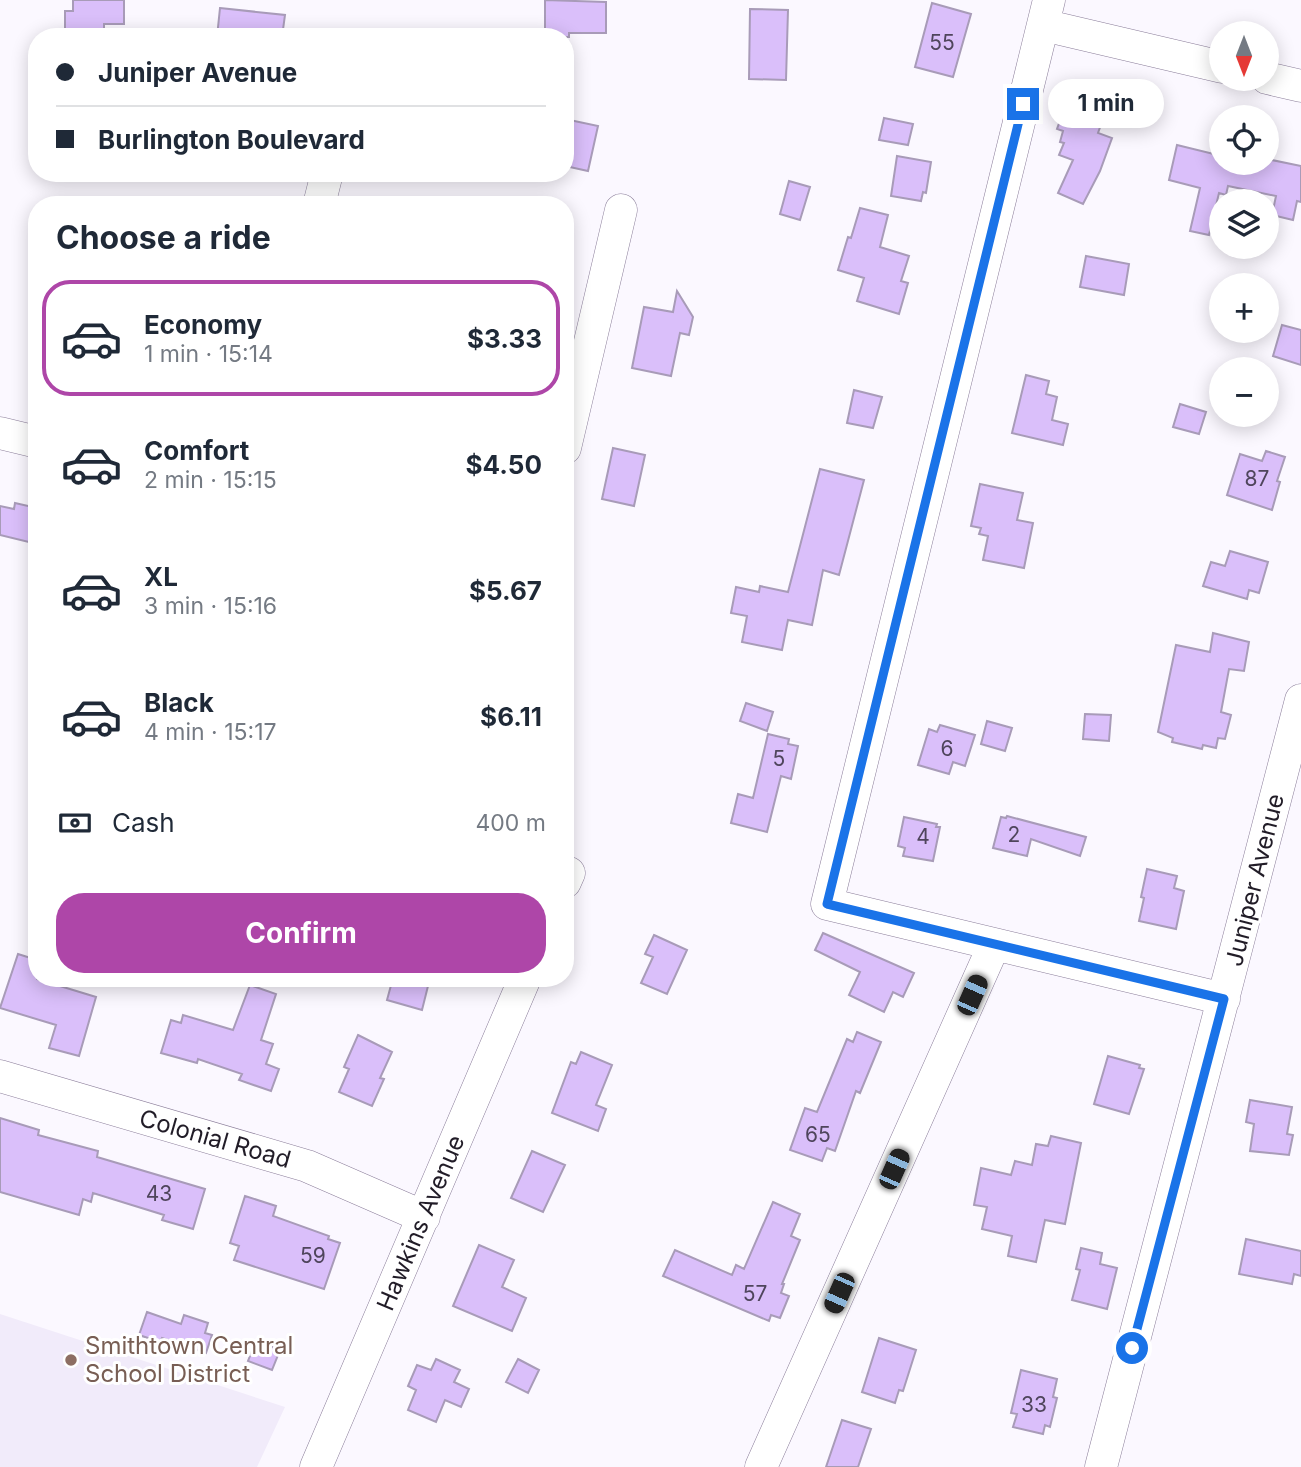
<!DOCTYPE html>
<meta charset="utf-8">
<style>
:root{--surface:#fff;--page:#f6f6f7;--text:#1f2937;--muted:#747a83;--line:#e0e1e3;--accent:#ae46a8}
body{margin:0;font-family:Inter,sans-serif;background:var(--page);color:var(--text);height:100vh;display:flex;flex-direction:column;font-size:26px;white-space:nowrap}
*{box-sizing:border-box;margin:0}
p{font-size:23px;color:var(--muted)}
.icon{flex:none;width:38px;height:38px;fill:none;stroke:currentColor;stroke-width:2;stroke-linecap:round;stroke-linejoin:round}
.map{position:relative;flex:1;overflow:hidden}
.sheet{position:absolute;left:28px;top:196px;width:546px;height:791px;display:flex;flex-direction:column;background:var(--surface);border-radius:28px;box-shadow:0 4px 18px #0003}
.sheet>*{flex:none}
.hud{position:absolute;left:28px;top:28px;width:546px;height:154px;border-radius:28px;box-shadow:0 4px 18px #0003;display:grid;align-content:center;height:154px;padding:0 28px;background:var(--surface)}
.needle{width:46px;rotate:180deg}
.controls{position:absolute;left:1209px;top:21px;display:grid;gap:14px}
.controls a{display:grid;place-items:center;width:70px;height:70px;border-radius:50%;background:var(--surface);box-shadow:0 4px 18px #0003;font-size:35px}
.end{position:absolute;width:32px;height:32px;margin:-16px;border:9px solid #1a73e8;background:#fff;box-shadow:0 0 0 4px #fff}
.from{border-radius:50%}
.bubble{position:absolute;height:49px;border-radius:24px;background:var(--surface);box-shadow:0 4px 18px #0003;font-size:23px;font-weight:700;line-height:49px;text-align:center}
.car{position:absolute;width:21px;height:42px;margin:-21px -10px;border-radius:9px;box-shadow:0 0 5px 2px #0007;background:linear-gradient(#222 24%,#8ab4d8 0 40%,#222 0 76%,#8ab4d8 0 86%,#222 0)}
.hud b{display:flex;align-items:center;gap:24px;height:66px;font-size:26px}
.hud b+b{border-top:2px solid var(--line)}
.hud i{width:18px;height:18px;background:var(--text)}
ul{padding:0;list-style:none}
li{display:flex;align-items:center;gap:21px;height:116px;margin:0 14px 10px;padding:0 14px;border:4px solid transparent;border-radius:28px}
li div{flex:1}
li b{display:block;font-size:26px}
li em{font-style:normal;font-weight:700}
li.active{border-color:var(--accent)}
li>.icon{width:63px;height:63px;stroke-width:1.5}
h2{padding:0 28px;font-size:32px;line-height:84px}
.pay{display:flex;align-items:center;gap:18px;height:77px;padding:0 28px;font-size:26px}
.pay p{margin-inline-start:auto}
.primary-button{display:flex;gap:14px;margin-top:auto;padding:14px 28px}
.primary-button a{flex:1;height:80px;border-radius:28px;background:var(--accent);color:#fff;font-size:28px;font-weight:700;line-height:80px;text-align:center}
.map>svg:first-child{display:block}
.built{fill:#f1ebfa}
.building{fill:#dabffa;stroke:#a89bb8;stroke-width:2}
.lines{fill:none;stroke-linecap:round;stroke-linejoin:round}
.minor-casing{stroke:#8b7e9a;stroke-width:33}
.minor{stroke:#fff;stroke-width:32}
.route{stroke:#1a73e8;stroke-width:9}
.education-dot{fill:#8d6e63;stroke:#fff;stroke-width:2.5}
.labels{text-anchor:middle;stroke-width:6;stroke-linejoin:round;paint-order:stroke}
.number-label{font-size:21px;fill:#4f455c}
.street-label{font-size:24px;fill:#211c27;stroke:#fff}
.education-label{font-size:24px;fill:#785e54;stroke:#fff;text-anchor:start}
</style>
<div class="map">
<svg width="1301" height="1467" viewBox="0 0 1301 1467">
<rect width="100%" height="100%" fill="#fbf8ff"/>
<path class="built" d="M0 1314 285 1407 257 1467H0Z"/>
<path class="building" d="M73 0H124V24H104V37H65V11H73Z
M545 0 606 2V33H569V37H545Z
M932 3 971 14 953 77 915 67Z
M220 8 285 15 282 37H217Z
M750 9 788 10 786 80 749 79Z
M1082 86 1111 97 1098 133 1112 138 1100 171 1083 204 1058 193 1073 160 1059 155 1064 143 1060 142 1063 131 1057 129 1064 110 1069 111 1073 99 1077 100Z
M884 118 913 124 908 145 879 140Z
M565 119 598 126 588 171 565 166Z
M1177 145 1222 156V163H1267V159L1301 166V202L1297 201 1293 220 1272 215 1276 196 1228 186 1226 195 1219 193 1209 235 1190 231 1200 188 1169 180Z
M897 156 931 162 926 193 923 192 921 201 891 196Z
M789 181 810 187 800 220 780 214Z
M860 208 888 215 880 247 909 256 901 281 908 283 899 314 857 301 864 278 838 270 848 237 851 238Z
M1086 256 1129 264 1124 295 1080 287Z
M677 291 693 317 689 335 680 333 671 376 632 368 644 307 673 312Z
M1282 325 1301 330V365L1273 356Z
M1026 375 1049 381 1046 394 1057 397 1052 420 1068 424 1063 445 1012 433Z
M854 390 882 397 873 428 847 423Z
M1180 404 1206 412 1199 434 1173 427Z
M613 448 645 455 634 506 602 499Z
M1266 451 1285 457 1277 481 1280 482 1272 510 1227 495 1240 454 1262 461Z
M820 469 864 480 839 575 823 570 812 625 788 620 782 650 742 642 747 616 731 613 736 587 759 592 760 586 788 592Z
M980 484 1023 493 1017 520 1033 523 1024 568 983 560 988 536 979 534 981 528 971 526Z
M15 503 37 508V544L0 535V506L14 509Z
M1230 551 1268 562 1259 593 1249 590 1247 599 1203 586 1211 562 1225 566Z
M1213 633 1249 642 1244 671 1229 669 1221 712 1231 715 1225 739 1218 738 1216 748 1203 745 1202 749 1172 742 1173 738 1158 732 1176 645 1210 652Z
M746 703 773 712 767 731 740 721Z
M1085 714 1111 715 1109 741 1083 739Z
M987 721 1012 728 1005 751 981 744Z
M940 725 975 735 965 766 953 762 949 774 918 765 929 729 937 732Z
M768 734 789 739 788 744 798 746 791 779 781 776 767 832 731 823 738 794 753 798Z
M1007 816 1086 837 1080 856 1031 839 1027 856 993 848 1001 817 1006 818Z
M904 817 937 824 936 827H940L933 861 903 856 905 848 898 846Z
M1147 869 1177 876 1174 888 1184 891 1176 929 1139 921 1144 898 1141 897Z
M823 933 914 973 903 997 893 992 884 1012 849 995 860 972 815 950Z
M654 935 687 950 667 994 641 983 653 957 645 954Z
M18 954 37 960V979L96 997 79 1056 49 1048 56 1025 0 1008Z
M393 978H430L422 1010 387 1000Z
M250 985 276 994 261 1040 273 1044 266 1064 279 1069 271 1091 239 1080 242 1074 198 1059 197 1063 161 1053 171 1020 181 1023 183 1015 233 1030Z
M857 1032 881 1042 860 1093 856 1091 835 1151 827 1148 822 1161 790 1150 805 1108 817 1112 847 1039 853 1042Z
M358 1035 392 1052 380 1078 384 1079 372 1106 339 1092 349 1069 344 1067Z
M581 1052 612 1065 596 1105 606 1109 598 1131 552 1113 571 1062 576 1064Z
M1108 1056 1140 1065 1139 1068 1144 1069 1129 1114 1094 1104Z
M1250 1100 1292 1107 1287 1134 1293 1135 1289 1155 1250 1151 1254 1124 1246 1122Z
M0 1118 39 1130 38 1135 98 1151 97 1157 205 1189 193 1229 162 1220 164 1215 93 1193 91 1202 83 1199 79 1215 0 1192Z
M1051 1136 1081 1143 1065 1224 1045 1220 1036 1262 1008 1256 1012 1236 982 1229 987 1207 974 1205 981 1168 1011 1175 1015 1161 1032 1165 1036 1144 1048 1146Z
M532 1151 565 1165 543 1212 511 1198Z
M245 1196 276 1206 273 1216 329 1236 328 1239 340 1243 324 1289 234 1260 239 1246 230 1243Z
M773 1202 800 1214 791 1236 800 1240 782 1284H784L781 1293 789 1296 780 1318 771 1315 769 1321 663 1276 675 1250 732 1275 736 1265 744 1269Z
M1246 1239 1301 1251V1276L1294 1274 1292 1284 1239 1274Z
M479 1245 514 1260 502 1287 526 1298 512 1331 453 1306Z
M1081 1248 1102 1253 1100 1264 1117 1268 1107 1309 1072 1300 1080 1270 1076 1269Z
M147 1312 181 1324 184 1315 208 1323 205 1333 212 1335 206 1353 162 1338 160 1342 139 1335Z
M879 1338 916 1350 903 1391 899 1390 895 1403 862 1392Z
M256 1341 280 1350 272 1370 248 1361Z
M436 1359 460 1370 454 1382 469 1389 461 1407 445 1400 436 1422 408 1410 416 1390 408 1386 417 1365 431 1370Z
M518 1359 539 1370 528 1393 506 1382Z
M1021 1370 1057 1379 1053 1397 1057 1398 1050 1427 1045 1425 1043 1434 1013 1427 1017 1414 1011 1413Z
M842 1420 871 1429 858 1467H826Z"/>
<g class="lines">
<defs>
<path id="minor" d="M1049 0 827 904 1224 999
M1043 25 1222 67
M1267 78 1301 86
M319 205 327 173
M0 433 37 442
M565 448 621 210
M565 872 569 873 565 882
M0 1076 307 1166 424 1217
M316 1467 525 978
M761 1467 994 945
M1101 1467 1301 700"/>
</defs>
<use href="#minor" class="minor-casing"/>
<use href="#minor" class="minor"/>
</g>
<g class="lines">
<path class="route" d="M1023 104 827 904 1224 999 1132 1348"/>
</g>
<circle class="education-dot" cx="71" cy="1360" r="7"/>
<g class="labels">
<g class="number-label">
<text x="942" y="50">55</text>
<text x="1257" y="486">87</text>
<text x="947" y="756">6</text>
<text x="779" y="766">5</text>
<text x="1014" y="842">2</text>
<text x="923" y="844">4</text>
<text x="818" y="1142">65</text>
<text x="159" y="1201">43</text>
<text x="313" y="1263">59</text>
<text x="755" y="1301">57</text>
<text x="1034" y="1412">33</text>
</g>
<g class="street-label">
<text transform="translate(1255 880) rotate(-76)" y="8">Juniper Avenue</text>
<text transform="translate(215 1139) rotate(16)" y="8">Colonial Road</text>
<text transform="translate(421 1223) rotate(-67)" y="8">Hawkins Avenue</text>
</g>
<g class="education-label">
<text x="85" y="1354">Smithtown Central<tspan x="85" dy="28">School District</tspan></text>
</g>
</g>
</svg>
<div class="controls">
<a><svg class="needle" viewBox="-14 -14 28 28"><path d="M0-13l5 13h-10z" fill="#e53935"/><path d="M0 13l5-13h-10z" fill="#747a83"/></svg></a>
<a><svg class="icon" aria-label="locate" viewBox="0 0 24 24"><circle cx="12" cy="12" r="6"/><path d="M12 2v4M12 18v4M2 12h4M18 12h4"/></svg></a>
<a><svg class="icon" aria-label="layers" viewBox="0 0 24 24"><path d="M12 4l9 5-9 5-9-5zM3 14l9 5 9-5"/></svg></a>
<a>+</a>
<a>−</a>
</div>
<i class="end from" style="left:1132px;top:1348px"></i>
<i class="end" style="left:1023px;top:104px"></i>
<div class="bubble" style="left:1048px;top:79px;width:116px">1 min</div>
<i class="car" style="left:972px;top:995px;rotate:24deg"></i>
<i class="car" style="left:894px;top:1169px;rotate:24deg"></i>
<i class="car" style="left:839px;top:1293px;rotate:204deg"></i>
<div class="hud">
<b><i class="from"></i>Juniper Avenue</b>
<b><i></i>Burlington Boulevard</b>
</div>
<section class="sheet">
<h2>Choose a ride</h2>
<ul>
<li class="active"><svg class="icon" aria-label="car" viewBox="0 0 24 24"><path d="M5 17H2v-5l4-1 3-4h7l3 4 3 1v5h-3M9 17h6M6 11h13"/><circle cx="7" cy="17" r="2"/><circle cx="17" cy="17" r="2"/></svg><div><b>Economy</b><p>1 min · 15:14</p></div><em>$3.33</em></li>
<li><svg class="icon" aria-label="car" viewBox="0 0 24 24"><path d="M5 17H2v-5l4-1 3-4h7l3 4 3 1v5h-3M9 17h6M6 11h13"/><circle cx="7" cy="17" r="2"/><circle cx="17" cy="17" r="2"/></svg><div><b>Comfort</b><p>2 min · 15:15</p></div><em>$4.50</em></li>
<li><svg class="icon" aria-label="car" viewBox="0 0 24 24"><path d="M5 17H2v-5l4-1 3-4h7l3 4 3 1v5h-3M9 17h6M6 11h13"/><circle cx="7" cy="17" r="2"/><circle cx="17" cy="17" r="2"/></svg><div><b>XL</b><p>3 min · 15:16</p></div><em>$5.67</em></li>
<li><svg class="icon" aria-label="car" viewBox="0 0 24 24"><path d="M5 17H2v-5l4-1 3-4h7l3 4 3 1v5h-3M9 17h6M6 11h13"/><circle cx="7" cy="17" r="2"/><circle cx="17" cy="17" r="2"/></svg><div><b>Black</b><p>4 min · 15:17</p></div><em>$6.11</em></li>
</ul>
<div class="pay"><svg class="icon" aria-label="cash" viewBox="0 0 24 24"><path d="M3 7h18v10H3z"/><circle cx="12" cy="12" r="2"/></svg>Cash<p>400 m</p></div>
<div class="primary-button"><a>Confirm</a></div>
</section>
</div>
